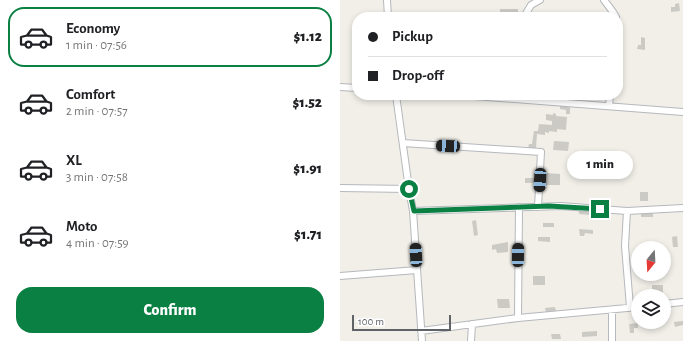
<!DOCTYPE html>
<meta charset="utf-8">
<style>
:root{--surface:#fff;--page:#f6f6f6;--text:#202124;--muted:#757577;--line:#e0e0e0;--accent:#0b8043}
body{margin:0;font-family:"Alegreya Sans",sans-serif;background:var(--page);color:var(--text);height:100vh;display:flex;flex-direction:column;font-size:15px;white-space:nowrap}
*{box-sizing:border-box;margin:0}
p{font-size:13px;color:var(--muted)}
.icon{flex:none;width:22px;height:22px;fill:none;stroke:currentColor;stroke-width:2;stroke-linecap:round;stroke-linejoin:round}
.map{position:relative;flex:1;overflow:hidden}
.sheet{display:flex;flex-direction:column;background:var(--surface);width:340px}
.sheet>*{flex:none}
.hud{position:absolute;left:12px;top:12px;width:271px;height:88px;border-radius:16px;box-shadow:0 2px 6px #0003;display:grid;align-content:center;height:88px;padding:0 16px;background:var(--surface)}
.needle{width:26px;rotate:198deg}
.tools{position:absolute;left:291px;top:241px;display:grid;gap:8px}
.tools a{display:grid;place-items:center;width:40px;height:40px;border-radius:50%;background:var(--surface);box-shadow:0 2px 6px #0003;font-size:20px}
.scale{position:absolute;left:12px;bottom:10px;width:99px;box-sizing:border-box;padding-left:4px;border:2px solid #5f6368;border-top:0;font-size:11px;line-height:14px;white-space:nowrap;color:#5f6368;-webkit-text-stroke:3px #fff;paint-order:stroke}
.end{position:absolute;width:18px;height:18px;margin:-9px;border:5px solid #0b8043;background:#fff;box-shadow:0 0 0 2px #fff}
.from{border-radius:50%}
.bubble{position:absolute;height:28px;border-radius:14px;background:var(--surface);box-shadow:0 2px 6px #0003;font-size:13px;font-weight:800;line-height:28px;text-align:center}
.car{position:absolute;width:12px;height:24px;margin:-12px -6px;border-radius:5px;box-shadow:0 0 3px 1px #0007;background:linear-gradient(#222 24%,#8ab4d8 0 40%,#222 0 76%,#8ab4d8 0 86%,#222 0)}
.hud b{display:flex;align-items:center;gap:14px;height:38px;font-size:15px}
.hud b+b{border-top:1px solid var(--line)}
.hud i{width:10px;height:10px;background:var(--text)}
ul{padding:7px 0 0;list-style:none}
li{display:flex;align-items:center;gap:12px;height:60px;margin:0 8px 6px;padding:0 8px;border:2px solid transparent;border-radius:16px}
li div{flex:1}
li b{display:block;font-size:15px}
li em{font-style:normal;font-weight:800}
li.current{border-color:var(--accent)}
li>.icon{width:36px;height:36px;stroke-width:1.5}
.button{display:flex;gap:8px;margin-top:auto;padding:8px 16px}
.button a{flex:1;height:46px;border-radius:16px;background:var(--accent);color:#fff;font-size:16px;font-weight:800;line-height:46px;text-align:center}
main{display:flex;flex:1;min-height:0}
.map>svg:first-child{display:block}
.building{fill:#cccac5}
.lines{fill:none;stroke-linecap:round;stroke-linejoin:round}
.street-casing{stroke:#b5b8bc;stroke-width:8}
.street{stroke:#fff;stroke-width:6}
.route{stroke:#0b8043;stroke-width:5}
</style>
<main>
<section class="sheet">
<ul>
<li class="current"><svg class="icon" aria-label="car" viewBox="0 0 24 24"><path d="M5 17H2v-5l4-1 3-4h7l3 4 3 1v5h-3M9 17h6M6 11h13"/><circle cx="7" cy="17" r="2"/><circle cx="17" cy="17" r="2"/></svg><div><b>Economy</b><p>1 min · 07:56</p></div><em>$1.12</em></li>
<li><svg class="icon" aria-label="car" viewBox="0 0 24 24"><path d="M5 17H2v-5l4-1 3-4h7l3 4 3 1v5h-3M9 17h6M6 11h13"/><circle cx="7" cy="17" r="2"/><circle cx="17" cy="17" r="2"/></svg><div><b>Comfort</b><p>2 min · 07:57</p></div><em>$1.52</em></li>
<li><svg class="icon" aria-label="car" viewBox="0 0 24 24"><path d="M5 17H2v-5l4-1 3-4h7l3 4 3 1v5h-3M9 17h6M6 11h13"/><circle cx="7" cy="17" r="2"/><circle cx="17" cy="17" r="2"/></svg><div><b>XL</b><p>3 min · 07:58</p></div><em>$1.91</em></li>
<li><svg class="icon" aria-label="car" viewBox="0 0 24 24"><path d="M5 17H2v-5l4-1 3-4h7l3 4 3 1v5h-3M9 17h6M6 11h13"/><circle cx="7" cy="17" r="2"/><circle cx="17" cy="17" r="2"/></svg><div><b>Moto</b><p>4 min · 07:59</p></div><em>$1.71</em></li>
</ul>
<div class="button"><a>Confirm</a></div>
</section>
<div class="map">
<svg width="343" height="341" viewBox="0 0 343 341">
<rect width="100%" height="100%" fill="#f1efe8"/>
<path class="building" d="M339 3 340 11 331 12V7H335V4Z
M160 9H178V17H160Z
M301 37 305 38V50L297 49 298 45H301Z
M220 104 230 105V114H226V110L220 109Z
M213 113 216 114V116L227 117 226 130 217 129V132L209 131V133L205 132V135L197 134 196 148H188L189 144H192L194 131H198L199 124 212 125V121L206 120V114L213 115Z
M214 141 229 142 228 151 213 150Z
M205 173 220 174V185H204Z
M185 178H195V183H185Z
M300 192H308V201H300Z
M239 211H254V218H249V215L239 214Z
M301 212H313V217H301Z
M136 220 138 235 134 236 132 221Z
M203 223H214V227H203Z
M239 229 253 230V234L245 233 244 236H240Z
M337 236 338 247H333L332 237Z
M198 237H210V242L198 241Z
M168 242V252L157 253 156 249 152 250V245Z
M193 276H205V285H193Z
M312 285H323V295H312Z
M157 299H169L170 308H158Z
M215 307 216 311 206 312 205 308Z
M343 321V325L335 327 334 322Z
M298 323V328H294V333H290L289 324Z
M257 331V336L242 337V332Z
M211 334H220L221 339H212Z"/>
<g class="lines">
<defs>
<path id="street" d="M47 0 48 17
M264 0 273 12 276 17
M184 17 191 5 200 0
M0 87 17 88
M56 95 69 189 73 211 82 341
M121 95 343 112
M269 106 270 95
M63 143 201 152 198 207
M0 188 69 189
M73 211 221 206 287 211 343 208
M287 211 285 246 290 307
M0 276 77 270
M324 304 343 302
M178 318 179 207
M81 331 178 318 298 307
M131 341 132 324
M272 341V310"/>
</defs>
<use href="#street" class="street-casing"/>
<use href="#street" class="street"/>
</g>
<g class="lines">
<path class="route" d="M69 189 74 211 209 206 260 209"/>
</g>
</svg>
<div class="tools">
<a><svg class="needle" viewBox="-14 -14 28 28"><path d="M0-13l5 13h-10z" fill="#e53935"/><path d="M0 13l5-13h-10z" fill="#757577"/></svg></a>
<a><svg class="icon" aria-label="layers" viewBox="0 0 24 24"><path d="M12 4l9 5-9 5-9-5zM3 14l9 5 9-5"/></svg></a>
</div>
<div class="scale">100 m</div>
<i class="end from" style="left:69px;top:189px"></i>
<i class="end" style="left:260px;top:209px"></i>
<div class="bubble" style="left:227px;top:151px;width:66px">1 min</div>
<i class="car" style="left:108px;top:146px;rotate:273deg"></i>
<i class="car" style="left:200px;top:180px;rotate:183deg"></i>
<i class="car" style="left:76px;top:255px;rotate:357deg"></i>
<i class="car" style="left:178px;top:255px;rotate:1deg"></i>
<div class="hud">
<b><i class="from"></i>Pickup</b>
<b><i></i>Drop-off</b>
</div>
</div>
</main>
